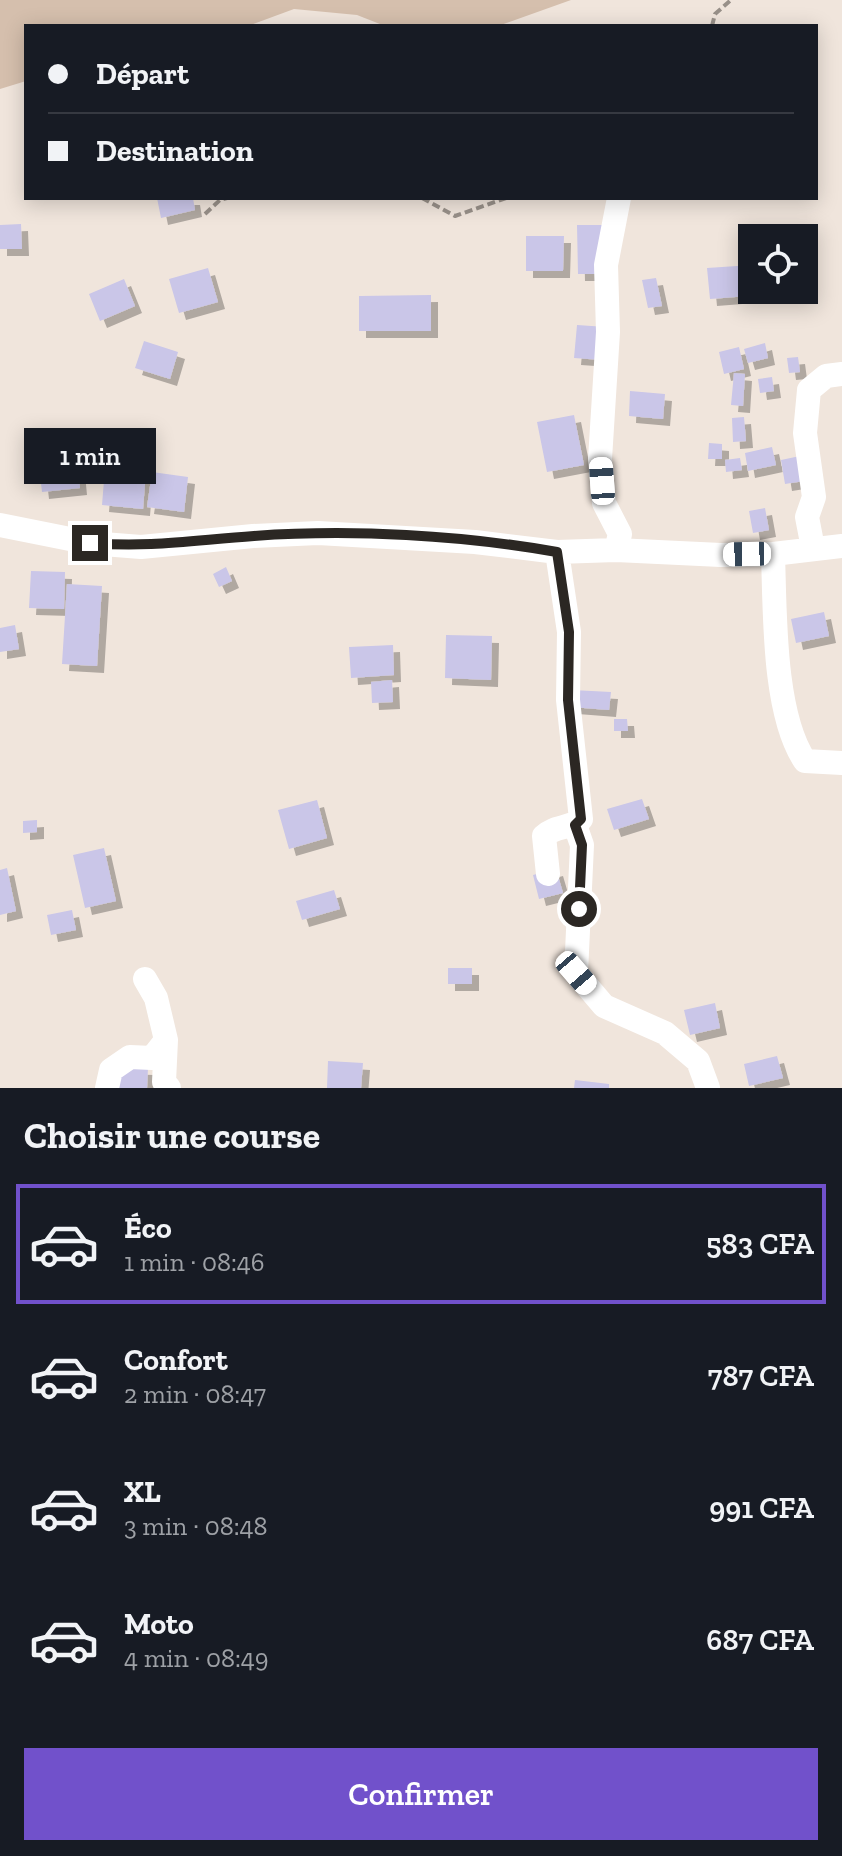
<!DOCTYPE html>
<html lang="fr">
<meta charset="utf-8">
<style>
:root{--surface:#171b24;--page:#242831;--text:#f1f3f6;--muted:#9ea1a6;--line:#363941;--accent:#7151cb}
body{margin:0;font-family:"Zilla Slab",serif;background:var(--page);color:var(--text);height:100vh;display:flex;flex-direction:column;font-size:30px;white-space:nowrap}
*{box-sizing:border-box;margin:0}
p{font-size:26px;color:var(--muted)}
.icon{flex:none;width:44px;height:44px;fill:none;stroke:currentColor;stroke-width:2;stroke-linecap:round;stroke-linejoin:round}
.map{position:relative;height:1088px;overflow:hidden}
.details{display:flex;flex-direction:column;background:var(--surface);flex:1}
.details>*{flex:none}
.banner{position:absolute;left:24px;top:24px;width:794px;height:176px;border-radius:0px;box-shadow:0 4px 20px #0003;display:grid;align-content:center;height:176px;padding:0 24px;background:var(--surface)}
.controls{position:absolute;left:738px;top:224px;display:grid;gap:16px}
.controls a{display:grid;place-items:center;width:80px;height:80px;border-radius:0px;background:var(--surface);box-shadow:0 4px 20px #0003;font-size:40px}
.end{position:absolute;width:36px;height:36px;margin:-18px;border:10px solid #2b2723;background:#fff;box-shadow:0 0 0 4px #fff}
.from{border-radius:50%}
.bubble{position:absolute;height:56px;border-radius:0px;background:var(--surface);box-shadow:0 4px 20px #0003;font-size:26px;font-weight:600;line-height:56px;text-align:center}
.car{position:absolute;width:24px;height:48px;margin:-24px -12px;border-radius:10px;box-shadow:0 0 6px 2px #0007;background:linear-gradient(#fff 24%,#345 0 40%,#fff 0 76%,#345 0 86%,#fff 0)}
.banner b{display:flex;align-items:center;gap:28px;height:76px;font-size:30px}
.banner b+b{border-top:2px solid var(--line)}
.banner i{width:20px;height:20px;background:var(--text)}
ul{padding:0;list-style:none}
li{display:flex;align-items:center;gap:24px;height:120px;margin:0 16px 12px;padding:0 8px;border:4px solid transparent;border-radius:0px}
li div{flex:1}
li b{display:block;font-size:30px}
li em{font-style:normal;font-weight:600}
li.selected{border-color:var(--accent)}
li>.icon{width:72px;height:72px;stroke-width:1.5}
h2{padding:0 24px;font-size:36px;line-height:96px}
.primary-button{display:flex;gap:16px;margin-top:auto;padding:16px 24px}
.primary-button a{flex:1;height:92px;border-radius:0px;background:var(--accent);color:#fff;font-size:32px;font-weight:600;line-height:92px;text-align:center}
.map>svg:first-child{display:block}
.green{fill:#d5bfad}
.building{fill:#cac6e8;filter:url(#shadow)}
.lines{fill:none;stroke-linecap:round;stroke-linejoin:round}
.path{stroke:#989089;stroke-width:4;stroke-dasharray:8 4;stroke-linecap:butt}
.minor{stroke:#fff;stroke-width:24}
.route{stroke:#2b2723;stroke-width:10}
</style>
<div class="map">
<svg width="842" height="1088" viewBox="0 0 842 1088">
<defs>
<filter id="shadow"><feDropShadow dx="7" dy="7" stdDeviation="0" flood-color="#0004"/></filter>
</defs>
<rect width="100%" height="100%" fill="#f0e5dc"/>
<path class="green" d="M0 0H571L498 26H385L357 15 294 9 248 26H26V81L0 89Z"/>
<path class="building" d="M157 198H193L195 210 161 218Z
M21 224 22 249H0V225Z
M577 225H604L605 274H578Z
M526 236H564L563 271H526Z
M752 265V290H800V292L710 299 707 268Z
M208 268 218 302 179 313 169 279Z
M656 278 662 306 648 308 642 280Z
M124 279 135 306 100 321 89 294Z
M431 295V331H359V296Z
M577 325 606 327 603 360 574 358Z
M144 341 178 352 170 379 135 368Z
M765 343 768 358 748 363 744 349Z
M739 347 744 369 724 374 719 352Z
M798 357 800 372 789 373 787 358Z
M734 373 745 374 743 406 731 405Z
M772 377 774 391 760 393 758 379Z
M630 391 665 394 663 419 629 416Z
M574 415 584 465 547 472 537 422Z
M744 417 746 441 733 442 732 418Z
M75 436 80 488 42 492 36 440Z
M709 443 722 444V459H708Z
M772 447 776 465 748 471 745 453Z
M800 456 804 481 785 484 781 460Z
M740 458 742 470 726 472 725 460Z
M105 468 146 472 143 509 102 505Z
M152 472 188 477 184 512 147 507Z
M765 508 769 530 753 533 749 511Z
M226 567 232 581 219 587 213 574Z
M31 571 65 572 64 609 29 608Z
M67 584 102 586 97 666 62 664Z
M824 612 829 636 796 643 791 619Z
M15 625 19 649 0 652V628Z
M446 635 492 636 491 680 445 678Z
M393 645 394 675 351 678 349 647Z
M392 680 393 702 372 703 371 682Z
M572 690 611 692 609 710 571 707Z
M614 719H627L628 731H614Z
M642 799 649 819 614 830 607 809Z
M317 800 327 838 289 849 278 810Z
M37 820V832L23 833V821Z
M104 848 116 901 85 908 73 855Z
M7 868 16 911 0 915V870Z
M556 869 563 893 539 899 533 875Z
M334 890 340 909 302 920 296 901Z
M72 910 76 930 51 935 47 915Z
M448 968H472V984H448Z
M715 1003 720 1028 690 1035 684 1010Z
M777 1056 783 1078 749 1086 744 1064Z
M328 1061 363 1063 361 1088H327Z
M109 1067 148 1068 147 1088H108Z
M575 1080 609 1084V1088H574Z"/>
<g class="lines">
<path class="path" d="M712 26 715 14 731 0
M422 198 455 216 506 198
M205 214 220 200 227 198"/>
<path class="minor" d="M0 525 90 543 141 547 253 536 318 533 475 542 557 552 616 550 721 555 773 554 842 546
M813 548 807 517 814 497 805 433 809 390 826 376 842 374
M616 550 620 534 604 503 600 459 608 332 606 265 619 198
M773 554C775 611 773 714 805 761L842 763
M575 825 582 845 576 973 604 1006 665 1033 698 1061 708 1088
M548 874 544 836C554 826 570 829 581 819L568 700 569 632 557 552
M166 1040 164 1082 169 1088
M107 1088 111 1070 130 1057 152 1058 166 1040 156 998 145 979"/>
</g>
<g class="lines">
<path class="route" d="M90 543C150 548 195 540 254 536 352 529 461 535 557 552L569 632 568 700 581 819 575 825 582 845 579 909"/>
</g>
</svg>
<div class="controls">
<a><svg class="icon" aria-label="locate" viewBox="0 0 24 24"><circle cx="12" cy="12" r="6"/><path d="M12 2v4M12 18v4M2 12h4M18 12h4"/></svg></a>
</div>
<i class="end from" style="left:579px;top:909px"></i>
<i class="end" style="left:90px;top:543px"></i>
<div class="bubble" style="left:24px;top:428px;width:132px">1 min</div>
<i class="car" style="left:602px;top:481px;rotate:356deg"></i>
<i class="car" style="left:747px;top:554px;rotate:269deg"></i>
<i class="car" style="left:576px;top:973px;rotate:139deg"></i>
<div class="banner">
<b><i class="from"></i>Départ</b>
<b><i></i>Destination</b>
</div>
</div>
<section class="details">
<h2>Choisir une course</h2>
<ul>
<li class="selected"><svg class="icon" aria-label="car" viewBox="0 0 24 24"><path d="M5 17H2v-5l4-1 3-4h7l3 4 3 1v5h-3M9 17h6M6 11h13"/><circle cx="7" cy="17" r="2"/><circle cx="17" cy="17" r="2"/></svg><div><b>Éco</b><p>1 min · 08:46</p></div><em>583 CFA</em></li>
<li><svg class="icon" aria-label="car" viewBox="0 0 24 24"><path d="M5 17H2v-5l4-1 3-4h7l3 4 3 1v5h-3M9 17h6M6 11h13"/><circle cx="7" cy="17" r="2"/><circle cx="17" cy="17" r="2"/></svg><div><b>Confort</b><p>2 min · 08:47</p></div><em>787 CFA</em></li>
<li><svg class="icon" aria-label="car" viewBox="0 0 24 24"><path d="M5 17H2v-5l4-1 3-4h7l3 4 3 1v5h-3M9 17h6M6 11h13"/><circle cx="7" cy="17" r="2"/><circle cx="17" cy="17" r="2"/></svg><div><b>XL</b><p>3 min · 08:48</p></div><em>991 CFA</em></li>
<li><svg class="icon" aria-label="car" viewBox="0 0 24 24"><path d="M5 17H2v-5l4-1 3-4h7l3 4 3 1v5h-3M9 17h6M6 11h13"/><circle cx="7" cy="17" r="2"/><circle cx="17" cy="17" r="2"/></svg><div><b>Moto</b><p>4 min · 08:49</p></div><em>687 CFA</em></li>
</ul>
<div class="primary-button"><a>Confirmer</a></div>
</section>
